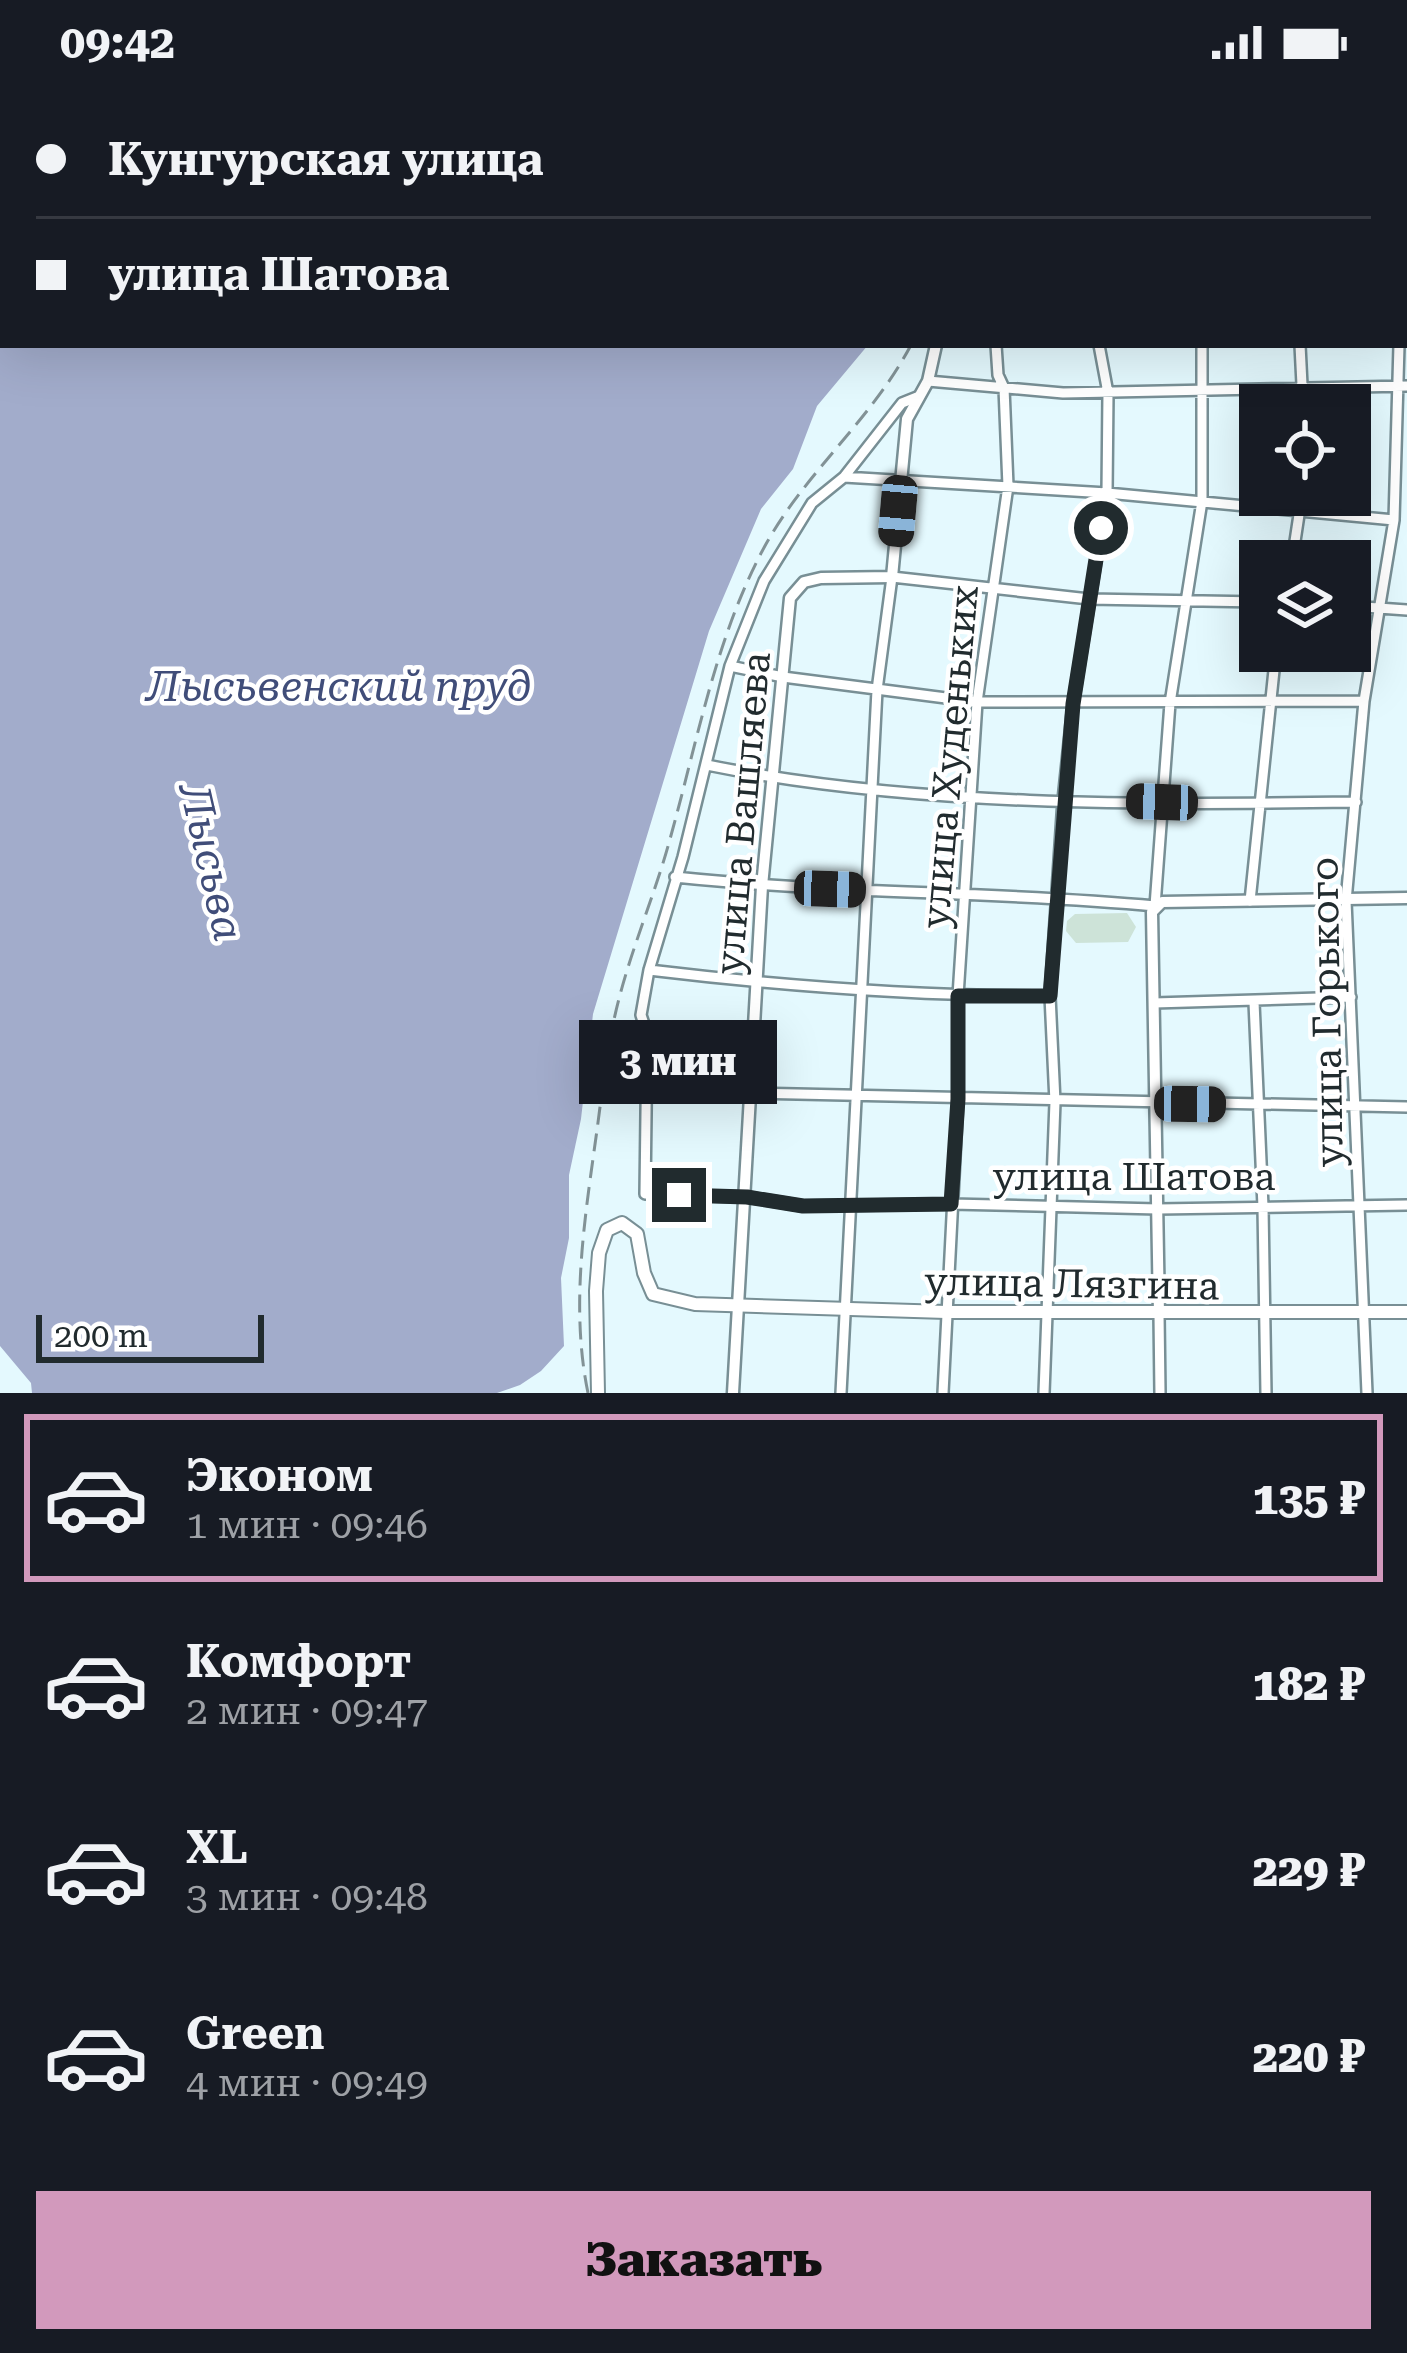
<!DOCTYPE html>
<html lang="ru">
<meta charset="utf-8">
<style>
:root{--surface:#171b24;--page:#20242c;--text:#f1f3f6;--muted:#9ea1a6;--line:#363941;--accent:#d299bc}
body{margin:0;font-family:"Roboto Serif",serif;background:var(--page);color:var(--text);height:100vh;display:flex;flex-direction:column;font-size:45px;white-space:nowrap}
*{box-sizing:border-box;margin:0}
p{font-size:39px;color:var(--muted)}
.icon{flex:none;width:66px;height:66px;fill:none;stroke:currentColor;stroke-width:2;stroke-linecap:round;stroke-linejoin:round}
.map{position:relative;height:1309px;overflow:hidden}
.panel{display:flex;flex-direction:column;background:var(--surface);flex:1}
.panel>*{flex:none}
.top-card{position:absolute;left:0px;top:0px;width:1407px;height:264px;box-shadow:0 12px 48px #0002;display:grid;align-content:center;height:264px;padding:0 36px;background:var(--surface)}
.fabs{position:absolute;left:1239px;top:300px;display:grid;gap:24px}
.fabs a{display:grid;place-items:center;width:132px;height:132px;border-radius:0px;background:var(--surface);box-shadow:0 12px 48px #0002;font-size:60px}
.scale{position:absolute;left:36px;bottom:30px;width:228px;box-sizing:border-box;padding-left:12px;border:6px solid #212b2e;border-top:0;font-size:33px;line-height:42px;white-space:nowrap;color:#212b2e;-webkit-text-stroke:9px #fff;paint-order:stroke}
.end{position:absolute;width:54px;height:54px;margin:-27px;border:15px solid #212b2e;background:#fff;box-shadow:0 0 0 6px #fff}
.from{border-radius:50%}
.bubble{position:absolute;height:84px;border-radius:0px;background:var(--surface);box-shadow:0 12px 48px #0002;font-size:39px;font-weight:800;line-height:84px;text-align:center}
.car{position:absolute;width:36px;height:72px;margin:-36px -18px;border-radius:15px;box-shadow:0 0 9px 3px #0007;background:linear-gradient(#222 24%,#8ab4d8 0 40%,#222 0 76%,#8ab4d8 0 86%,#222 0)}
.top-card b{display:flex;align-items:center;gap:42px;height:114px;font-size:45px}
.top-card b+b{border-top:3px solid var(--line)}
.top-card i{width:30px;height:30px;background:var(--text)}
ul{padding:21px 0 0;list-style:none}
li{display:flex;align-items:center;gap:36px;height:168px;margin:0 24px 18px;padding:0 12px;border:6px solid transparent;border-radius:0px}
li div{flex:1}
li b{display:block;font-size:45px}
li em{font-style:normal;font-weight:800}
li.current{border-color:var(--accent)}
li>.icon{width:108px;height:108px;stroke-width:1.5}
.cta{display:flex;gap:24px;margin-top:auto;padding:24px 36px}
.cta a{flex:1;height:138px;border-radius:0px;background:var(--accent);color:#111;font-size:48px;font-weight:800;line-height:138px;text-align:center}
.status{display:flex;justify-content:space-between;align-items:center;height:84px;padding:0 60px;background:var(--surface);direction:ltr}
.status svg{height:33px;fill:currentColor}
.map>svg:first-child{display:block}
.green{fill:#cde3d8}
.water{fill:#a2accb}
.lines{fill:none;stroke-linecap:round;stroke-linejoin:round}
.minor-casing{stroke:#788f95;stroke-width:14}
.tertiary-casing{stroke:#788f95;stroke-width:15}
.secondary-casing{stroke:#788f95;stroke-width:16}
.minor{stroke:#fff;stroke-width:9}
.tertiary{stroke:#fff;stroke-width:10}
.secondary{stroke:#fff;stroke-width:12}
.rail{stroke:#829296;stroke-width:3;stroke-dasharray:18 9;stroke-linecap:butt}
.route{stroke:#212b2e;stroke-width:15}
.labels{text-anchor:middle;stroke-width:9;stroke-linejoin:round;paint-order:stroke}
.street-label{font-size:39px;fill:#212b2e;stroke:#fff}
.water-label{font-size:42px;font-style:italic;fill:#404d79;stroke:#fff}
</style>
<div class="status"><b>09:42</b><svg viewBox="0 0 49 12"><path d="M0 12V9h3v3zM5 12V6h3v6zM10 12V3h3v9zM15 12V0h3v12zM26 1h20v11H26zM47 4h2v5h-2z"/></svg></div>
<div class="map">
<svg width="1407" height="1309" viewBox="0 0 1407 1309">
<rect width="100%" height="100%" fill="#e4f9fe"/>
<path class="green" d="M1127 829 1136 843 1128 858 1076 859 1066 847 1067 837 1075 830Z"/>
<path class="water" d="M0 0H935L3 3V261H868L817 322 793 385 761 425 709 547 593 930 581 1035 569 1091V1154L561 1194 564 1262 541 1287 520 1301 497 1309H32L31 1299 0 1262Z"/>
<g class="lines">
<defs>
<path id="minor" d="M1300 261 1303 321
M928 297 1063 309 1407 302
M917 313 902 319 844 393 812 419 764 497 730 582 683 773 649 886 641 931 647 949 645 1110 747 1113 803 1122 951 1120 1158 1125 1407 1121
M844 393 1107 409 1394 436
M1292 477 1302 411
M1350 522 1407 526
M730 582 783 593 977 618 1364 617
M707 681C913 723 1145 721 1356 718
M675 793C835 810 995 807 1155 822L1170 619 1202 417V261
M1250 817 1276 567
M649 886C782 902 915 912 1050 912
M1254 918 1263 1123 1266 1309
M1154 919 1351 913
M645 1001 749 1009 1407 1023
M1159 1230 1160 1309
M841 1309 877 606 892 493 1089 515 1260 518
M943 1309 958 1015V912L977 618 1008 402 1004 304 998 291 996 261
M1044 1309 1055 1018 1050 912 1063 716 1073 620 1107 409 1108 309 1099 261
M1367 1309 1346 817 1364 617 1394 436 1399 261"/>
<path id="tertiary" d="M960 0V3
M1159 1230 1152 828 1162 818 1407 814
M733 1309 762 802 790 514 804 498 821 494 892 493 907 335 928 297 936 261"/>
<path id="secondary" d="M598 1309 596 1207 599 1169 607 1146 622 1139 637 1150 644 1189 653 1210 695 1220 946 1228H1407"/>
</defs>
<use href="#minor" class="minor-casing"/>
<use href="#tertiary" class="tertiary-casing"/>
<use href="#secondary" class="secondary-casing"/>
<use href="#minor" class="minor"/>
<use href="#tertiary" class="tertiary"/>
<use href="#secondary" class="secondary"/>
<path class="rail" d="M939 0 940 3
M588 1309C570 1222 585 1133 597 1046 603 1001 608 955 620 911 634 858 656 807 670 755 698 655 716 551 766 460 806 388 872 335 911 261"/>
</g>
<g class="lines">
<path class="route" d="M679 1111 747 1113 803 1122 951 1120 958 1015V912H1050L1073 620 1101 444"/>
</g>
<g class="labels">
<g class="street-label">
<text transform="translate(949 673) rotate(-85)" y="14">улица Худеньких</text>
<text transform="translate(742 729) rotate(-85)" y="14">улица Вашляева</text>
<text transform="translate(1326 928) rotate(-91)" y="14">улица Горького</text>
<text x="1134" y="1106">улица Шатова</text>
<text transform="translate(1072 1199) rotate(1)" y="14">улица Лязгина</text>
</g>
<g class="water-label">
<text x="339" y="617">Лысьвенский пруд</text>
<text transform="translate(212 778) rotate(77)" y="15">Лысьва</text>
</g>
</g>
</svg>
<div class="fabs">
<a><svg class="icon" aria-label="locate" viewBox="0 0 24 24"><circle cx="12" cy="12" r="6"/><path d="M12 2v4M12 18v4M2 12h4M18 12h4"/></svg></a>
<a><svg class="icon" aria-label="layers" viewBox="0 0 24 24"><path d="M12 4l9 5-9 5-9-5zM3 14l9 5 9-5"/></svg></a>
</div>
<div class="scale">200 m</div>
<i class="end from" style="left:1101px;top:444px"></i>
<i class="end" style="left:679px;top:1111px"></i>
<div class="bubble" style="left:579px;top:936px;width:198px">3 мин</div>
<i class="car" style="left:898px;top:427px;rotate:185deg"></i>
<i class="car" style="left:1162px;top:718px;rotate:272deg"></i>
<i class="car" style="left:830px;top:805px;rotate:92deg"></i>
<i class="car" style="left:1190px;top:1020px;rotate:91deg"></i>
<div class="top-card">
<b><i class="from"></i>Кунгурская улица</b>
<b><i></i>улица Шатова</b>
</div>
</div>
<section class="panel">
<ul>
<li class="current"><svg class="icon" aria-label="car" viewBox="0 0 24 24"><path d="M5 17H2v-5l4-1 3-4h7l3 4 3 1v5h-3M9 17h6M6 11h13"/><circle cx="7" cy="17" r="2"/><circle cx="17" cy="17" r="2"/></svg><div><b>Эконом</b><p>1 мин · 09:46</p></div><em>135 ₽</em></li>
<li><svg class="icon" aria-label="car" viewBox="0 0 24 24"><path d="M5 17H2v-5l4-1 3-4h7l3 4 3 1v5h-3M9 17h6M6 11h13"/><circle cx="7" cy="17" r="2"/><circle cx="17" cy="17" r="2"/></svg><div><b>Комфорт</b><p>2 мин · 09:47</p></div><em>182 ₽</em></li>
<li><svg class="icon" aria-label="car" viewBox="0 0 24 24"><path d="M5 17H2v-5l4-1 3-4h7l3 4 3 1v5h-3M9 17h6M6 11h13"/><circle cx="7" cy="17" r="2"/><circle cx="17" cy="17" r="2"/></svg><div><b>XL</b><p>3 мин · 09:48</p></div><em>229 ₽</em></li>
<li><svg class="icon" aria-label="car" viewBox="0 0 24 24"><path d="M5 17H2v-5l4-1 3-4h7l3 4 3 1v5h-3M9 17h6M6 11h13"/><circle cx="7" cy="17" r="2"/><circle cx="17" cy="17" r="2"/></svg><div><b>Green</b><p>4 мин · 09:49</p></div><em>220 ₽</em></li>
</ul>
<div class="cta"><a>Заказать</a></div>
</section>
